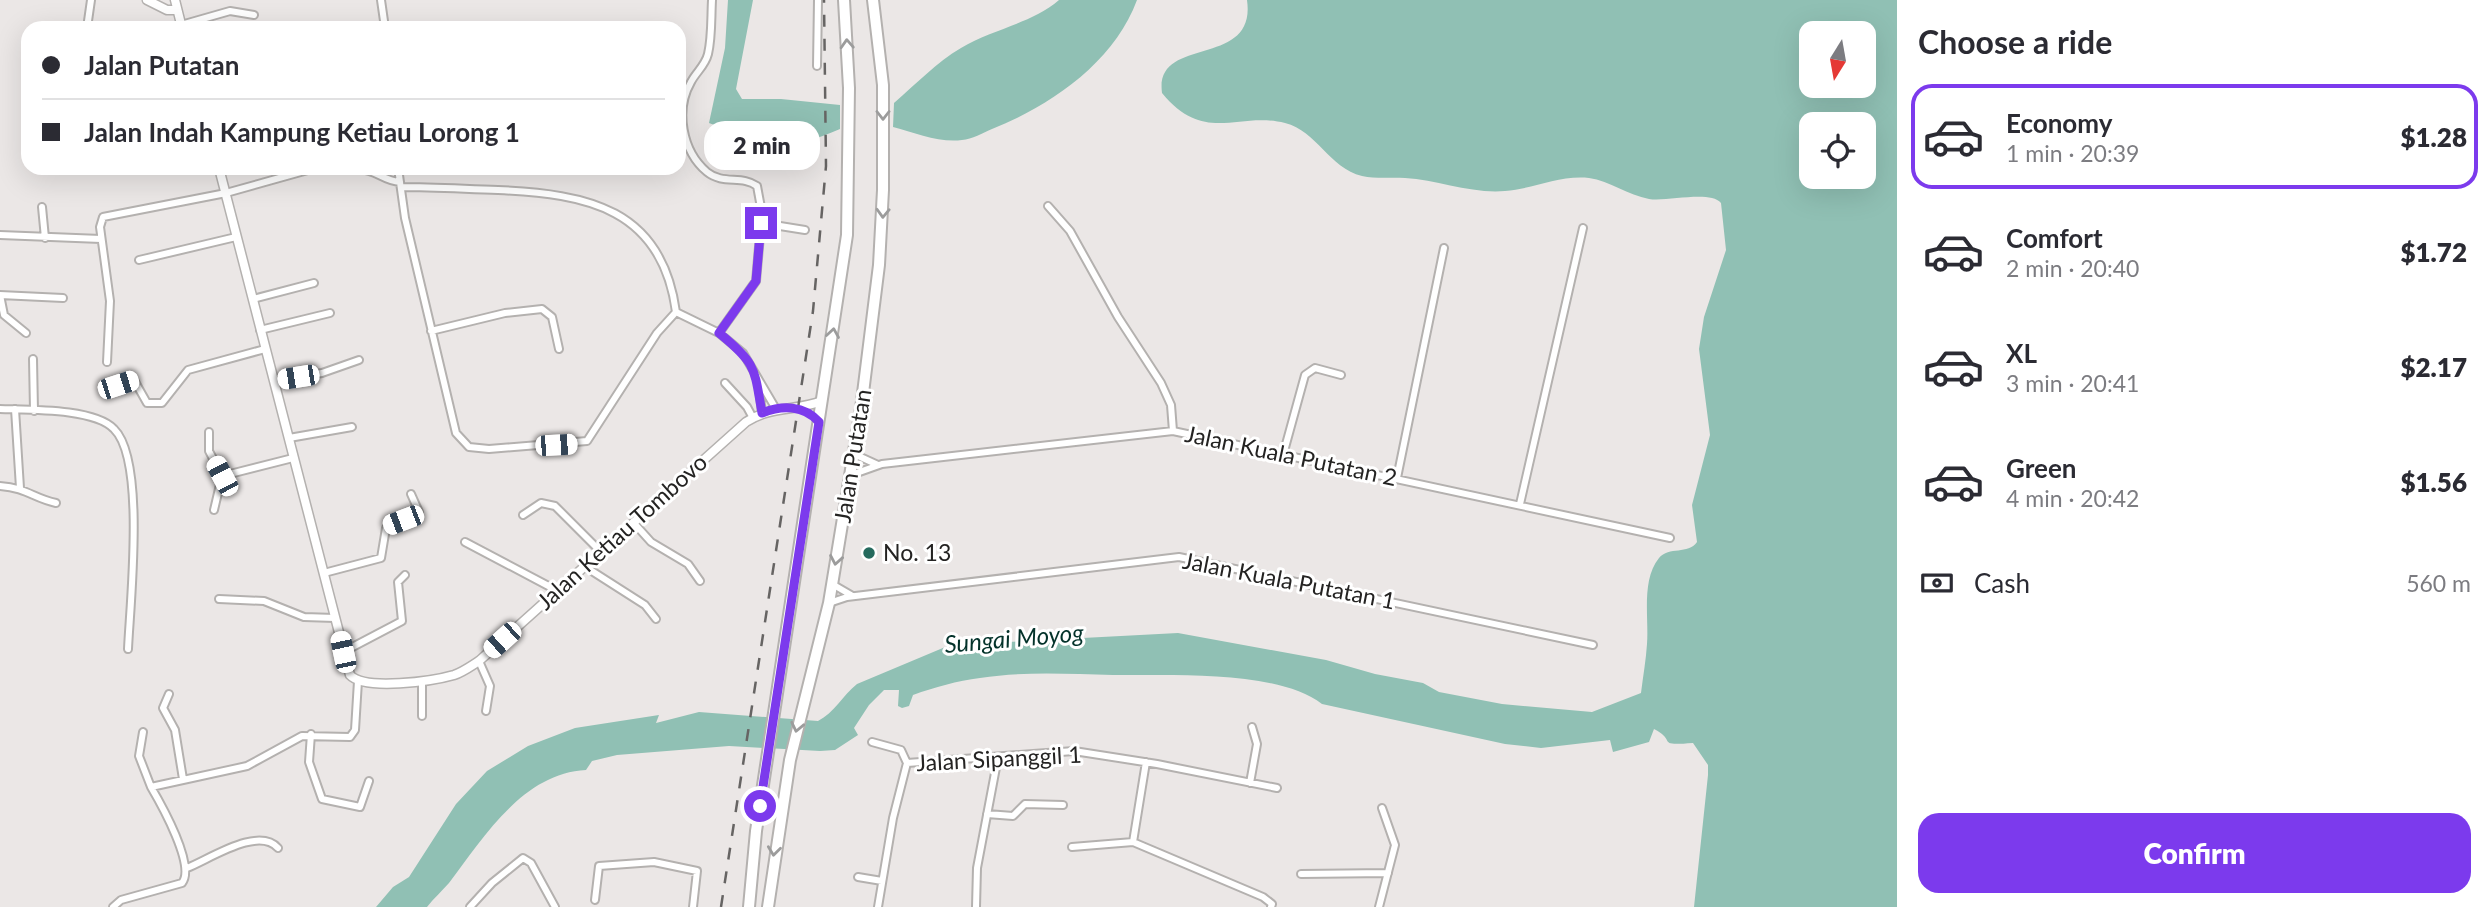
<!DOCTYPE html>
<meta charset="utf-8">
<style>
:root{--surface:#fff;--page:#f7f7f7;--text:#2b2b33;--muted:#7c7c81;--line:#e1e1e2;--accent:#7c3aed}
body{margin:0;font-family:Lato,sans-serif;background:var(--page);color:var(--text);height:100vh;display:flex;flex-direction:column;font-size:26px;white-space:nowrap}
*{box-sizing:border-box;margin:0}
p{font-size:23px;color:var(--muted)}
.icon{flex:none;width:38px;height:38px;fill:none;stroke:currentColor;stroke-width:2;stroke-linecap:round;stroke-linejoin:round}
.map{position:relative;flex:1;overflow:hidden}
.sheet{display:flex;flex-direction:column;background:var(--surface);width:595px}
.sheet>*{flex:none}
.hud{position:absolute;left:21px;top:21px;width:665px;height:154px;border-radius:21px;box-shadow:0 7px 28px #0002;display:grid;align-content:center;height:154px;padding:0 21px;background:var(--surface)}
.needle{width:46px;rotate:191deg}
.controls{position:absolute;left:1799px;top:21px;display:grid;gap:14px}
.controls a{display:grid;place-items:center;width:77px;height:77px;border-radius:14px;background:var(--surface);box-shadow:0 7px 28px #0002;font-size:35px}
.end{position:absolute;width:32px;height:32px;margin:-16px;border:9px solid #7c3aed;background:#fff;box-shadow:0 0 0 4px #fff}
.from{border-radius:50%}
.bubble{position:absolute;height:49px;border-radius:21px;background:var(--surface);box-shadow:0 7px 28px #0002;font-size:23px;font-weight:800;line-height:49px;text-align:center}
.car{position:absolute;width:21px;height:42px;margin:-21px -10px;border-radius:9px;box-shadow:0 0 5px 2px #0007;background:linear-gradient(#fff 24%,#345 0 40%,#fff 0 76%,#345 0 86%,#fff 0)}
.hud b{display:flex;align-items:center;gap:24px;height:66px;font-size:26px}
.hud b+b{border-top:2px solid var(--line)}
.hud i{width:18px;height:18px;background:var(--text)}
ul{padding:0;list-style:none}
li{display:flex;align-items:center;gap:21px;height:105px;margin:0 14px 10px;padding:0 7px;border:4px solid transparent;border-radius:21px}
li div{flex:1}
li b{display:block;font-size:26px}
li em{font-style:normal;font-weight:800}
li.active{border-color:var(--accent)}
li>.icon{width:63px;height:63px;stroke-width:1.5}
h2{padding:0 21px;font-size:32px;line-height:84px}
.pay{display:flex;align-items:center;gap:18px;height:77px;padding:0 21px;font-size:26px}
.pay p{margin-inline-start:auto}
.button{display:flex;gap:14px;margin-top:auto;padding:14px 21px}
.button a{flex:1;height:80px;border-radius:21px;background:var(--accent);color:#fff;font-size:28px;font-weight:800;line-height:80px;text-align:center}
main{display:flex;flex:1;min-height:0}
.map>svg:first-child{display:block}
.water{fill:#90c0b4;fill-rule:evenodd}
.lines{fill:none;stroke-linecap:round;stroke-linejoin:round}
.minor-casing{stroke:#b4b1af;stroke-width:10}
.tertiary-casing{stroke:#b4b1af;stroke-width:11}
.trunk-casing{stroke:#b4b1af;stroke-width:14}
.minor{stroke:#fff;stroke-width:6}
.tertiary{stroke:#fff;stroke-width:8}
.trunk{stroke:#fff;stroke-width:10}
.rail{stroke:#666463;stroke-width:2.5;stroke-dasharray:12 12;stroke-linecap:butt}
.oneway{stroke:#9c9c9c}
.route{stroke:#7c3aed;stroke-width:9}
.poi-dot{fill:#256a5d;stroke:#fff;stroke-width:2.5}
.labels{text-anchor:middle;stroke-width:6;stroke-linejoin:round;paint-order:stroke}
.street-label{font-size:23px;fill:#242322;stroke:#fff}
.poi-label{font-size:23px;fill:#242322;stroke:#fff;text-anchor:start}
.water-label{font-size:24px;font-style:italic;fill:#03322a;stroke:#fff}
</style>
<main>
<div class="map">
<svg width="1897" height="907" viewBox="0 0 1897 907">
<rect width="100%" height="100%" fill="#ebe7e6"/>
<path class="water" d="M728 0H753L736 89 742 99H781L840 105V129C780 155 768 145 709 123L725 48Z
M1059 0H1137C1114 62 1052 105 992 129 983 133 972 139 962 140 940 143 915 133 893 127L894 103C916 84 937 62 961 48 992 29 1031 24 1059 0Z
M1247 0H1897V907H1694L1708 775V765L1693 743C1654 746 1678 741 1654 729L1649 742 1613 752 1610 740 1541 748 1505 744 1322 704C1276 669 1170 676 1113 675 1069 674 1024 671 980 678 957 681 935 687 913 695L909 706 902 708 898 706 899 690H884L869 705 854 728 858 735 835 750 820 751 729 746 617 755 592 761 586 770C523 773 483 838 449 883 442 891 434 898 427 907H376L393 887 409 877 456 804 487 771 528 746 575 728 659 715 656 723 699 712 818 721C834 713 843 695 857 684L950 645 1178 633 1326 660 1375 674 1423 683 1439 692 1502 704 1592 712 1641 693C1643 676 1646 660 1647 644 1649 618 1641 580 1659 558 1669 546 1688 555 1697 542L1692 505 1710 435 1699 349 1704 317 1726 250 1721 203C1710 190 1667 202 1649 199 1628 195 1610 181 1589 178 1559 175 1533 189 1505 191 1472 194 1438 180 1405 178 1391 177 1376 179 1362 176 1329 168 1317 131 1285 123 1237 111 1205 145 1162 93 1154 34 1257 70 1247 0ZM1811 33H1864V86H1811ZM1811 124H1864V177H1811Z"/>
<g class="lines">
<defs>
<path id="minor" d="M381 0 385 28
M712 0C711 18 712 37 708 54 705 66 696 72 691 82 675 110 682 151 707 172 723 185 742 175 757 186L762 213 756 281 719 333
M181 25 230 11 254 15
M87 28 91 0
M817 66 818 0
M398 168 405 218 456 433 469 447 489 449 587 441 657 333 676 312
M359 169C377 170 383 181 400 182
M401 187C433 187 465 189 498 190 587 194 662 208 676 312
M1048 206 1070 231 1118 317 1161 383 1171 405 1173 431
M42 207 45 238
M761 223 805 230
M0 235 101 239
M139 260 236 237
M253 299 314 283
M676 312 719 333 743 353 776 409
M260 330 330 313
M431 331 505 313 542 309 552 317 559 349
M26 333 4 315 0 295 63 298
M33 359 34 411
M107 362 110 301 100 227 103 217 226 193 315 168
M758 380 762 413
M274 381 322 373 359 360
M725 383 747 407 753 418
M118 385 134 380 147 403H162L188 370 265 349
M0 409C28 410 94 408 114 429 146 460 130 603 128 649
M15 409 20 488
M209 432V451L222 476
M289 438 352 427
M854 454 878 465
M1283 455 1305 375 1315 368 1341 375
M851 475 882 464 1173 431 1670 538
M1397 478 1444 248
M0 486C27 488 33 498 56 503
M1520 504 1583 228
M214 510 222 476 293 458
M523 515 541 503 555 506 600 551
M633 522 651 542 688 564 700 581
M465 542 556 590
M584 566 645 605 656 619
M324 573 381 558 386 528 419 512 411 494
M832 584 851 595
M219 599 264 601 304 617 335 618
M829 603 847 597 1179 557 1593 645
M343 652 402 621 398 582 405 575
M479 661 490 686 486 711
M422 681V716
M169 694 163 708 175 730 183 779
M143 732 139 756 151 787
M311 734 309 762 322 799 360 807 369 781
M872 742 901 750 907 763
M1146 762 1133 842 1263 897 1272 904 1271 907
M907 763 1074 751 1157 764 1277 788
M1250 783 1257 744 1252 727
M987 814 1013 816 1025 804 1063 805
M1072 847 1133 842
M187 868C210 859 258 826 278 848
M1301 874 1388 873
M858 877 882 881
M595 900 599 866 654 862 697 871 693 907
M113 907 121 900 182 883C196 866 161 804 151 787L247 766 302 736 350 737 355 730 358 681
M470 907 492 883 523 858 531 863 555 907
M878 907 893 818 907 763
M976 907 977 868 998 757
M1379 907 1395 845 1382 808"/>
<path id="tertiary" d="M147 0 167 10H177
M175 0 182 28
M219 168 350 675C365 691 433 681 454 675 463 672 471 666 479 661L746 422C770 406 796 411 822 401"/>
<path id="trunk" d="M749 907 756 831 847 235 849 88 844 0
M768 907 790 760 829 603 861 409 879 265 883 190V85L873 0"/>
</defs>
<use href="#minor" class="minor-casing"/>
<use href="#tertiary" class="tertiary-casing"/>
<use href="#trunk" class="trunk-casing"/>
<use href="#minor" class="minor"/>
<use href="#tertiary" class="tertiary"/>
<use href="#trunk" class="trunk"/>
<path class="rail" d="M721 907 813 311 826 166 824 0"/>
</g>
<defs><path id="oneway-chevron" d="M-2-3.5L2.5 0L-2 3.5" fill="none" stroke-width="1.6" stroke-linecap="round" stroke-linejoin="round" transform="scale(1.75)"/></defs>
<g class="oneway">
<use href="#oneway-chevron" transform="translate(847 44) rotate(-93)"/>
<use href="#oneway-chevron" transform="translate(883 115) rotate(90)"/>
<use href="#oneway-chevron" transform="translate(883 213) rotate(92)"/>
<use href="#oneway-chevron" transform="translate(833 333) rotate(-81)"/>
<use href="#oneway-chevron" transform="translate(836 560) rotate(100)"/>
<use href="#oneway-chevron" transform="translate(797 727) rotate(102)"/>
<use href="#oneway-chevron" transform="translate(774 851) rotate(97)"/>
</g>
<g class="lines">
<path class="route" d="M760 806 819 422C804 405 782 405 762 413 754 368 757 364 719 333L756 281 761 223"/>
</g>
<circle class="poi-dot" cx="869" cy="553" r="7"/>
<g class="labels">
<g class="street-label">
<text transform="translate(853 456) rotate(-81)" y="8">Jalan Putatan</text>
<text transform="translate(1291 456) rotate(12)" y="8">Jalan Kuala Putatan 2</text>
<text transform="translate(622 532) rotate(-42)" y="8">Jalan Ketiau Tombovo</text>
<text transform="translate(1289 581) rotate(11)" y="8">Jalan Kuala Putatan 1</text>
<text transform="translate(999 759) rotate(-3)" y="8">Jalan Sipanggil 1</text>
</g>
<g class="poi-label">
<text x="883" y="561">No. 13</text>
</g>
<g class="water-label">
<text transform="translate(1014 639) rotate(-5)" y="8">Sungai Moyog</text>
</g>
</g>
</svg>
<div class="controls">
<a><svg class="needle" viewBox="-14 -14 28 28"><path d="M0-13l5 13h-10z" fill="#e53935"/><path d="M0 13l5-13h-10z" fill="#7c7c81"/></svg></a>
<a><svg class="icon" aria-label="locate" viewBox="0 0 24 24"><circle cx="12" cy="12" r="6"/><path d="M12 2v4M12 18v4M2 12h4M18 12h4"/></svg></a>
</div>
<i class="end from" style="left:760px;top:806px"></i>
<i class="end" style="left:761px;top:223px"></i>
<div class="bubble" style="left:704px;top:121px;width:116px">2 min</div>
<i class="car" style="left:298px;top:377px;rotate:261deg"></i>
<i class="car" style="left:118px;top:385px;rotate:72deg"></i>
<i class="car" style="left:556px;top:445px;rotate:87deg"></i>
<i class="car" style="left:222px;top:476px;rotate:332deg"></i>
<i class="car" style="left:403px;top:520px;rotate:249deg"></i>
<i class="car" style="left:502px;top:640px;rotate:228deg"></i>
<i class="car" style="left:343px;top:652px;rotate:348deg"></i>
<div class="hud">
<b><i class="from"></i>Jalan Putatan</b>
<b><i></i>Jalan Indah Kampung Ketiau Lorong 1</b>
</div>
</div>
<section class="sheet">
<h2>Choose a ride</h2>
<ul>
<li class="active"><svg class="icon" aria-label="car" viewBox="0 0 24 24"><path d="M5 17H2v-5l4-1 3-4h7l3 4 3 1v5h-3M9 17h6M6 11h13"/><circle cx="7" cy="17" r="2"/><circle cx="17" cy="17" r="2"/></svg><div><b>Economy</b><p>1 min · 20:39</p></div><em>$1.28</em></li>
<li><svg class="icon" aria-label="car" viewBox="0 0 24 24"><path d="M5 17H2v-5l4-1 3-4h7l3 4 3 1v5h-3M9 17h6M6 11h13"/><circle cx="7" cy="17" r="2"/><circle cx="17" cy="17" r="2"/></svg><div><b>Comfort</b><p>2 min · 20:40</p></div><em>$1.72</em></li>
<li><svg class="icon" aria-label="car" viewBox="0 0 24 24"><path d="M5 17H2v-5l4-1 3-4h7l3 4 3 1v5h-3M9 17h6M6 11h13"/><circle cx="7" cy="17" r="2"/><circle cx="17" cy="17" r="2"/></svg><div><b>XL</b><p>3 min · 20:41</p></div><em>$2.17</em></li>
<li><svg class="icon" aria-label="car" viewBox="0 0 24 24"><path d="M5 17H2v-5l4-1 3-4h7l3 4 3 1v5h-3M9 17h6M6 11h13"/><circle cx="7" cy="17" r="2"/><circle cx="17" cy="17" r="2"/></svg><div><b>Green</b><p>4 min · 20:42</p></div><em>$1.56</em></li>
</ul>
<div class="pay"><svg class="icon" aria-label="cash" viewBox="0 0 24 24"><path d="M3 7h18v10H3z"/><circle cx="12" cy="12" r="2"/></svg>Cash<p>560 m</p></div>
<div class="button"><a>Confirm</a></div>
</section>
</main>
